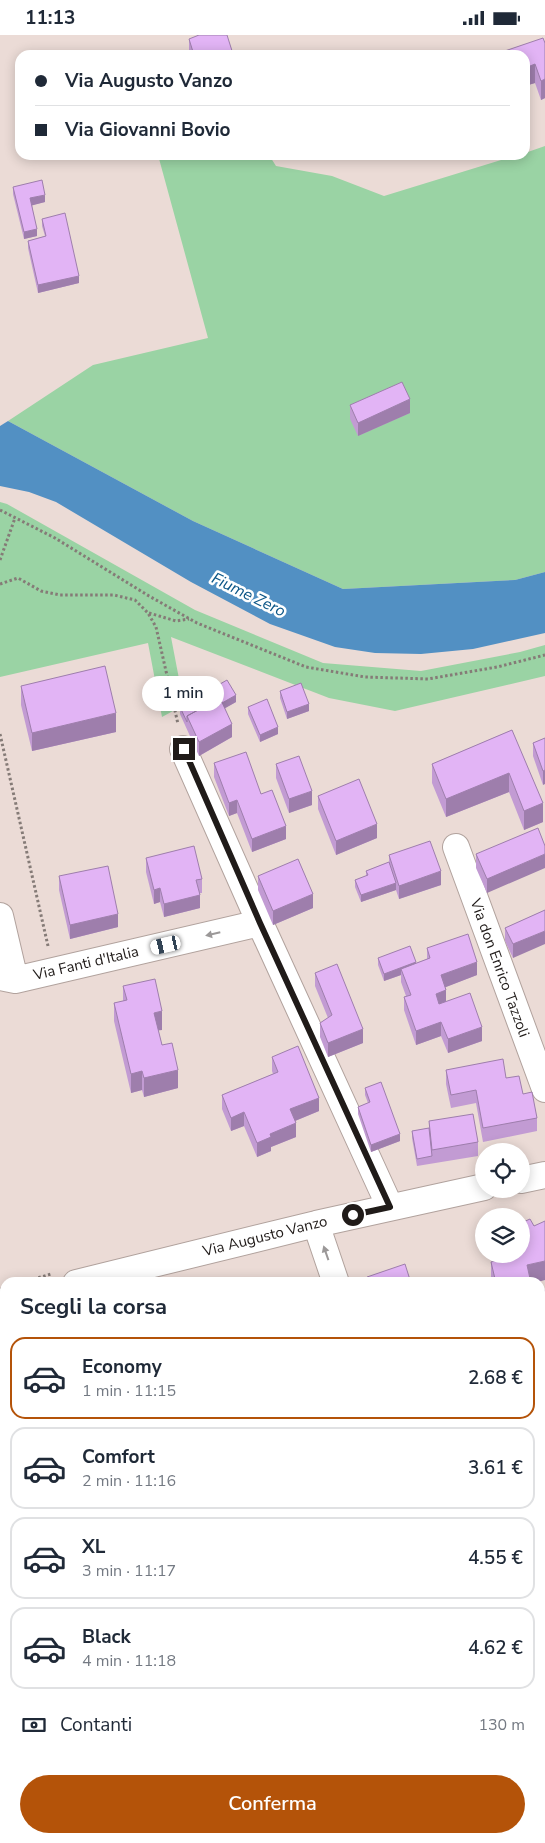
<!DOCTYPE html>
<html lang="it">
<meta charset="utf-8">
<style>
:root{--surface:#fff;--page:#f6f6f7;--text:#1f2937;--muted:#747a83;--line:#e0e1e3;--accent:#b45309}
body{margin:0;font-family:"Nunito Sans",sans-serif;background:var(--page);color:var(--text);height:100vh;display:flex;flex-direction:column;font-size:19px;white-space:nowrap}
*{box-sizing:border-box;margin:0}
p{font-size:16px;color:var(--muted)}
.icon{flex:none;width:28px;height:28px;fill:none;stroke:currentColor;stroke-width:2;stroke-linecap:round;stroke-linejoin:round}
.map{position:relative;flex:1;overflow:hidden}
.sheet{position:absolute;left:0px;top:1242px;width:545px;height:566px;display:flex;flex-direction:column;background:var(--surface);border-radius:15px 15px 0 0;box-shadow:0 2px 12px #0003}
.sheet>*{flex:none}
.guide{position:absolute;left:15px;top:15px;width:515px;height:110px;border-radius:15px;box-shadow:0 2px 12px #0003;display:grid;align-content:center;height:110px;padding:0 20px;background:var(--surface)}
.fabs{position:absolute;left:475px;top:1108px;display:grid;gap:10px}
.fabs a{display:grid;place-items:center;width:55px;height:55px;border-radius:50%;background:var(--surface);box-shadow:0 2px 12px #0003;font-size:25px}
.end{position:absolute;width:22px;height:22px;margin:-11px;border:6px solid #201b19;background:#fff;box-shadow:0 0 0 2px #fff}
.from{border-radius:50%}
.bubble{position:absolute;height:35px;border-radius:18px;background:var(--surface);box-shadow:0 2px 12px #0003;font-size:16px;font-weight:600;line-height:35px;text-align:center}
.car{position:absolute;width:15px;height:30px;margin:-15px -8px;border-radius:6px;box-shadow:0 0 4px 1px #0007;background:linear-gradient(#fff 24%,#345 0 40%,#fff 0 76%,#345 0 86%,#fff 0)}
.guide b{display:flex;align-items:center;gap:18px;height:48px;font-size:19px}
.guide b+b{border-top:1px solid var(--line)}
.guide i{width:12px;height:12px;background:var(--text)}
ul{padding:0;list-style:none}
li{display:flex;align-items:center;gap:15px;height:82px;margin:0 10px 8px;padding:0 10px;border:2px solid var(--line);border-radius:15px}
li div{flex:1}
li b{display:block;font-size:19px}
li em{font-style:normal;font-weight:600}
li.active{border-color:var(--accent)}
li>.icon{width:45px;height:45px;stroke-width:1.5}
h2{padding:0 20px;font-size:22px;line-height:60px}
.pay{display:flex;align-items:center;gap:12px;height:55px;padding:0 20px;font-size:19px}
.pay p{margin-inline-start:auto}
.action{display:flex;gap:10px;margin-top:auto;padding:10px 20px}
.action a{flex:1;height:58px;border-radius:30px;background:var(--accent);color:#fff;font-size:20px;font-weight:600;line-height:58px;text-align:center}
.status{display:flex;justify-content:space-between;align-items:center;height:35px;padding:0 25px;background:var(--surface);direction:ltr}
.status svg{height:14px;fill:currentColor}
.map>svg:first-child{display:block}
.green{fill:#9ad3a4}
.water{fill:#5290c3}
.lines{fill:none;stroke-linecap:round;stroke-linejoin:round}
.minor-casing{stroke:#b1a29d;stroke-width:28}
.path{stroke:#857b77;stroke-width:3;stroke-dasharray:2.5 2.5;stroke-linecap:butt}
.minor{stroke:#fff;stroke-width:26}
.wall{fill:#c29bd3}
.shaded-wall{fill:#9e7eac}
.building{fill:#e2b4f5;stroke:#9e7eac}
.oneway{fill:#9b9898}
.route{stroke:#201b19;stroke-width:6}
.labels{text-anchor:middle;stroke-width:5;stroke-linejoin:round;paint-order:stroke}
.street-label{font-size:15px;fill:#201b19;stroke:#fff}
.water-label{font-size:16px;font-style:italic;fill:#0b5687;stroke:#fff}
</style>
<div class="status"><b>11:13</b><svg viewBox="0 0 49 12"><path d="M0 12V9h3v3zM5 12V6h3v6zM10 12V3h3v9zM15 12V0h3v12zM26 1h20v11H26zM47 4h2v5h-2z"/></svg></div>
<div class="map">
<svg width="545" height="1808" viewBox="0 0 545 1808">
<rect width="100%" height="100%" fill="#ebdbd6"/>
<path class="green" d="M545 111V537L515 545 343 554 193 486 8 386 93 330 208 303 158 120H269L276 131 332 141 384 161 517 120H525V118Z
M0 467 7 469 195 575 323 628 421 636 520 617 545 610V641L395 676 329 663 171 602 184 670 162 682 148 608 0 642Z"/>
<path class="water" d="M8 386 193 486 343 554 515 545 545 537V598L473 614 421 619 375 618 335 612 270 589 191 547 56 467 29 457 0 451V391Z"/>
<g class="lines">
<defs>
<path id="minor" d="M183 714 260 888 390 1172
M456 812 545 1054
M0 881 15 945
M0 942 15 945 260 888
M521 1145 545 1140
M316 1189 336 1248
M76 1248 316 1189 484 1152
M0 1267 5 1266
M261 1804 263 1808
M524 1804 525 1808"/>
</defs>
<use href="#minor" class="minor-casing"/>
<path class="path" d="M0 475 55 503 149 561 197 588 306 632 365 642 428 644 497 632 545 620
M0 525 15 483
M0 549 18 543 41 556 60 560H114L135 565 148 578 156 592 178 689
M149 578 176 586 189 584
M0 699 48 911
M24 1247 51 1239"/>
<use href="#minor" class="minor"/>
</g>
<path class="wall" d="M189 4 233 20H189Z
M545 7V63L541 65 535 48 525 51V20Z
M13 152 45 167 32 170 37 201 24 204 13 159Z
M42 184 79 248 38 258 28 213V206L45 201 42 191Z
M350 370 410 378 358 401 350 384Z
M21 651 116 697 32 716 21 670Z
M280 656 309 676 287 684 280 663Z
M236 667 225 673 232 702 199 721 180 679V672Z
M248 672 278 699 260 707 248 679Z
M512 695 543 787 524 795 509 757 446 782 432 748V729Z
M545 703 543 750 533 721V708Z
M214 728 261 759 286 804 252 817 237 778 229 781 214 742Z
M276 729 312 770 289 778 276 743Z
M318 761 377 803 336 820 318 774Z
M545 811 487 858 476 833V819Z
M389 820 441 850 399 864 396 855 361 867 355 852V845L366 841V836L389 827Z
M146 823 202 844V858H200V873L164 882 160 867 154 869 146 837Z
M59 841 118 892 70 904 59 855Z
M258 841 313 873 273 890 258 855Z
M545 875 513 923 505 906V893Z
M427 913 477 940 445 952 446 967 482 1006 448 1018 441 1001 416 1010 404 975V962L406 961 401 947V940L384 946 378 930V923L416 928 427 924Z
M315 938 363 1008 328 1022 320 1002V988L328 983 315 951Z
M123 951 162 995H158L162 1010 178 1053 144 1062 142 1055 131 1058 114 986V968L123 966Z
M272 1022 319 1076 295 1086 296 1102 271 1112V1116L257 1122 244 1091 231 1096 222 1074V1060L273 1039 272 1036Z
M446 1035 506 1043 537 1083V1096L483 1107 476 1068 451 1073 446 1049Z
M365 1053 400 1106 371 1117 358 1079V1072L368 1068 365 1060Z
M429 1086 478 1107V1121L417 1131 412 1103V1096L429 1093Z
M511 1219H521L534 1248H491V1227L512 1221Z
M545 1677V1734L540 1720V1679Z
M147 1804H212L214 1808H148Z"/>
<path class="shaded-wall" d="M535 29V48L525 51V33Z
M545 44V63L541 65V46Z
M45 160V167L30 171V163Z
M37 194V201L24 204V197Z
M79 241V248L38 258V250Z
M410 364V378L358 401V388Z
M236 660V667L192 692 189 686Z
M309 669V676L287 684V677Z
M116 678V697L32 716V698Z
M232 689V702L199 721V707Z
M278 692V699L260 707V700Z
M545 735V749L543 750V736Z
M509 738V757L446 782V764Z
M312 756V770L289 778V764Z
M237 765V778L229 781V768Z
M543 768V787L524 795V776Z
M377 789V803L336 820V806Z
M286 791V804L252 817V804Z
M545 819V833L487 858V844Z
M441 836V850L399 864V851Z
M396 848V855L361 867V860Z
M160 853V867L154 869V855Z
M313 859V873L273 890V876Z
M200 860V873L164 882V869Z
M118 879V892L70 904V890Z
M545 896V909L513 923V909Z
M416 927V934H401V940L384 946V939Z
M477 927V940L441 954V940Z
M446 955V969L436 972V959Z
M162 976V995L154 996V978Z
M441 987V1001L416 1010V996Z
M482 992V1006L448 1018V1004Z
M363 994V1008L328 1022V1008Z
M178 1035V1053L144 1062V1043Z
M142 1036V1055L131 1058V1039Z
M319 1063V1076L290 1088V1074Z
M244 1077V1091L231 1096V1083Z
M296 1088V1102L271 1112V1116L257 1122V1108L270 1099Z
M400 1099V1106L371 1117V1110Z
M545 1226V1245L534 1248H527V1230Z
M545 1288V1306L540 1308V1289Z
M5 1349V1367L0 1369V1350Z
M542 1595V1614H540V1596Z"/>
<path class="building" d="M199 0H227L233 19 229 20H194L189 4Z
M543 3 545 8V44L541 46 535 29 525 33V20H493Z
M42 145 45 160 30 163 37 194 24 197 13 152Z
M65 178 79 241 38 250 28 206 46 201 42 184Z
M402 347 410 364 358 388 350 370Z
M105 631 116 678 32 698 21 651Z
M227 645 236 660 222 668 220 663 187 681V687L180 672Z
M301 648 309 669 287 677 280 656Z
M220 663 232 689 199 707 187 681Z
M267 664 278 692 260 700 248 672Z
M512 695 543 768 524 776 509 738 446 764 432 729Z
M545 703V735L543 736 533 708Z
M246 717 261 759 272 755 286 791 252 804 237 765 229 768 214 728Z
M299 721 312 756 289 764 276 729Z
M359 744 377 789 336 806 318 761Z
M538 793 545 811V819L487 844 476 819Z
M430 806 441 836 399 851 389 820Z
M194 811 202 844 196 845 200 860 164 869 160 853 154 855 146 823Z
M298 824 313 859 273 876 258 841Z
M389 827 396 848 361 860 355 845 368 840 366 836Z
M108 831 118 879 70 890 59 841Z
M545 875V896L513 909 505 893Z
M468 899 477 927 441 940 446 955 436 959 439 969 470 958 482 992 448 1004 441 987 416 996 404 962 411 960 401 934 430 923 427 913Z
M410 911 416 927 384 939 378 923Z
M337 929 363 994 328 1008 320 988 332 980 315 938Z
M155 944 162 976 154 978 162 1010 172 1008 178 1035 144 1043 142 1036 131 1039 114 968 127 965 123 951Z
M298 1011 319 1063 290 1074 296 1088 270 1099 271 1102 257 1108 244 1077 231 1083 222 1060 278 1037 272 1022Z
M503 1024 506 1043 519 1041 523 1059 532 1057 537 1083 483 1093 476 1055 451 1060 446 1035Z
M381 1047 400 1099 371 1110 358 1072 370 1067 365 1053Z
M473 1079 478 1107 432 1115 429 1086Z
M429 1093 432 1121 417 1124 412 1096Z
M530 1184 534 1191 545 1186V1226L527 1230 531 1248H496L491 1227 521 1219V1188Z
M405 1229 411 1248H369L367 1242Z
M545 1255V1288L540 1289V1257Z
M5 1302V1349L0 1350V1304Z
M545 1677V1716L540 1701V1679Z
M152 1804H212L214 1808H153Z
M401 1804H428V1806L424 1808H403Z
M429 1804H478L479 1807 430 1808Z"/>
<defs><path id="oneway-solid" d="M-6-.8H1V-3.2L6.5 0L1 3.2V.8H-6Z" transform="scale(1.25)"/></defs>
<g class="oneway">
<use href="#oneway-solid" transform="translate(213 899) rotate(167)"/>
<use href="#oneway-solid" transform="translate(326 1218) rotate(-109)"/>
</g>
<g class="lines">
<path class="route" d="M184 714 260 888 390 1172 353 1180"/>
</g>
<g class="labels">
<g class="street-label">
<text transform="translate(86 928) rotate(-13)" y="5">Via Fanti d'Italia</text>
<text transform="translate(500 933) rotate(70)" y="5">Via don Enrico Tazzoli</text>
<text transform="translate(265 1201) rotate(-14)" y="5">Via Augusto Vanzo</text>
</g>
<g class="water-label">
<text transform="translate(249 559) rotate(26)" y="6">Fiume Zero</text>
</g>
</g>
</svg>
<div class="fabs">
<a><svg class="icon" aria-label="locate" viewBox="0 0 24 24"><circle cx="12" cy="12" r="6"/><path d="M12 2v4M12 18v4M2 12h4M18 12h4"/></svg></a>
<a><svg class="icon" aria-label="layers" viewBox="0 0 24 24"><path d="M12 4l9 5-9 5-9-5zM3 14l9 5 9-5"/></svg></a>
</div>
<i class="end from" style="left:353px;top:1180px"></i>
<i class="end" style="left:184px;top:714px"></i>
<div class="bubble" style="left:142px;top:641px;width:82px">1 min</div>
<i class="car" style="left:166px;top:910px;rotate:257deg"></i>
<div class="guide">
<b><i class="from"></i>Via Augusto Vanzo</b>
<b><i></i>Via Giovanni Bovio</b>
</div>
<section class="sheet">
<h2>Scegli la corsa</h2>
<ul>
<li class="active"><svg class="icon" aria-label="car" viewBox="0 0 24 24"><path d="M5 17H2v-5l4-1 3-4h7l3 4 3 1v5h-3M9 17h6M6 11h13"/><circle cx="7" cy="17" r="2"/><circle cx="17" cy="17" r="2"/></svg><div><b>Economy</b><p>1 min · 11:15</p></div><em>2.68 €</em></li>
<li><svg class="icon" aria-label="car" viewBox="0 0 24 24"><path d="M5 17H2v-5l4-1 3-4h7l3 4 3 1v5h-3M9 17h6M6 11h13"/><circle cx="7" cy="17" r="2"/><circle cx="17" cy="17" r="2"/></svg><div><b>Comfort</b><p>2 min · 11:16</p></div><em>3.61 €</em></li>
<li><svg class="icon" aria-label="car" viewBox="0 0 24 24"><path d="M5 17H2v-5l4-1 3-4h7l3 4 3 1v5h-3M9 17h6M6 11h13"/><circle cx="7" cy="17" r="2"/><circle cx="17" cy="17" r="2"/></svg><div><b>XL</b><p>3 min · 11:17</p></div><em>4.55 €</em></li>
<li><svg class="icon" aria-label="car" viewBox="0 0 24 24"><path d="M5 17H2v-5l4-1 3-4h7l3 4 3 1v5h-3M9 17h6M6 11h13"/><circle cx="7" cy="17" r="2"/><circle cx="17" cy="17" r="2"/></svg><div><b>Black</b><p>4 min · 11:18</p></div><em>4.62 €</em></li>
</ul>
<div class="pay"><svg class="icon" aria-label="cash" viewBox="0 0 24 24"><path d="M3 7h18v10H3z"/><circle cx="12" cy="12" r="2"/></svg>Contanti<p>130 m</p></div>
<div class="action"><a>Conferma</a></div>
</section>
</div>
